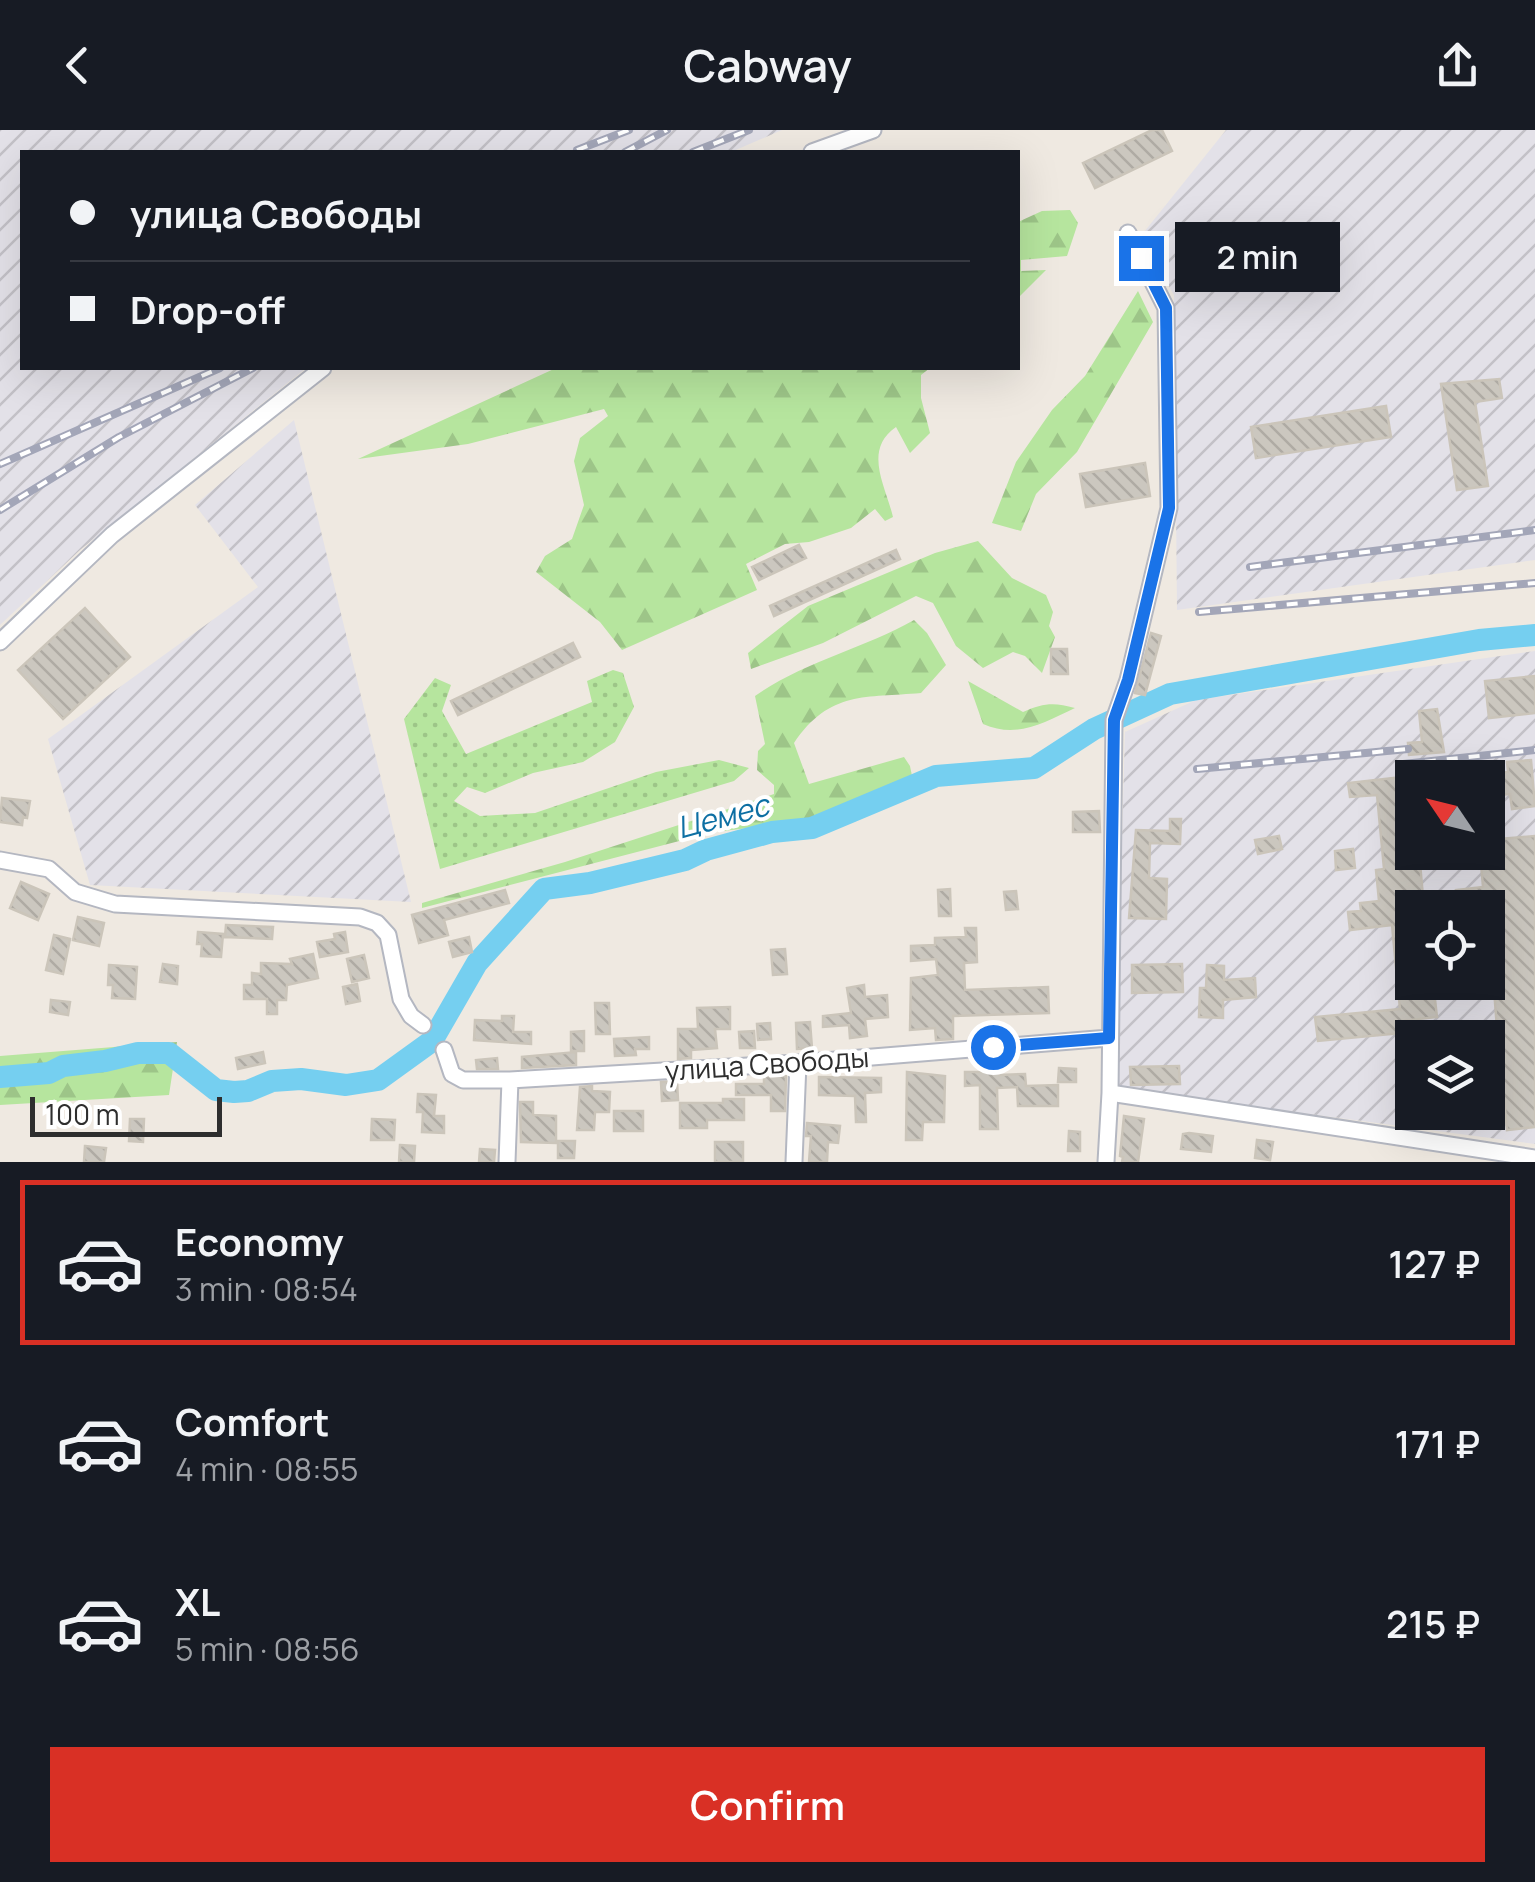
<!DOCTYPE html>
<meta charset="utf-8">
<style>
:root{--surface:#171b24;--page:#20242c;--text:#f1f3f6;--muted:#9ea1a6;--line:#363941;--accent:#d93025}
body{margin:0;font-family:Manrope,sans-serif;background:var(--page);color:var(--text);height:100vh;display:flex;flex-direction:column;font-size:38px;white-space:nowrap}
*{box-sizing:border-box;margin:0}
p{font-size:32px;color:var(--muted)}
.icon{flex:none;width:55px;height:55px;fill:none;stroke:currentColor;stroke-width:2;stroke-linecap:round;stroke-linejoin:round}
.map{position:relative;height:1032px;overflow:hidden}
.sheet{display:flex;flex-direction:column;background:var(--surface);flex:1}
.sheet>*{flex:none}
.hud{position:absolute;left:20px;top:20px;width:1000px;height:220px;border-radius:0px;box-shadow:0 10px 40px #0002;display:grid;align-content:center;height:220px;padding:0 50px;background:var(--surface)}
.needle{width:65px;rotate:305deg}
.tools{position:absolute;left:1395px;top:630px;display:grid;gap:20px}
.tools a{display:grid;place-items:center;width:110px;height:110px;border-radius:0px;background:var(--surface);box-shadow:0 10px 40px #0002;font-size:50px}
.scale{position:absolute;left:30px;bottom:25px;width:192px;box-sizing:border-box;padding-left:10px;border:5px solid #2e2e2e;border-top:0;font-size:28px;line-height:35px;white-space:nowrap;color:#2e2e2e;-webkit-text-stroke:8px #fff;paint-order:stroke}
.end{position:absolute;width:45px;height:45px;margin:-22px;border:12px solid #1a73e8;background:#fff;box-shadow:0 0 0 5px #fff}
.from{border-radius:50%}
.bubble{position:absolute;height:70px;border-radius:0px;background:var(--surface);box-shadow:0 10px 40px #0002;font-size:32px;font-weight:600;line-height:70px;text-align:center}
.hud b{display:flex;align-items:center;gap:35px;height:95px;font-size:38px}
.hud b+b{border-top:2px solid var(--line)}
.hud i{width:25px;height:25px;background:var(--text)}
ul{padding:18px 0 0;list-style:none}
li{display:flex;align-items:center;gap:30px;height:165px;margin:0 20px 15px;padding:0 30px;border:5px solid transparent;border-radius:0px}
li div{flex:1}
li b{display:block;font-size:38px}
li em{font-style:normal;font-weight:600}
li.current{border-color:var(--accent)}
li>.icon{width:90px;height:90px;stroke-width:1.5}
.primary-button{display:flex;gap:20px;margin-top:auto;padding:20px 50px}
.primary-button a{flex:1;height:115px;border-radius:0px;background:var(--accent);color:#fff;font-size:40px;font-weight:600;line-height:115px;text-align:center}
header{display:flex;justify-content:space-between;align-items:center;height:130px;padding:0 50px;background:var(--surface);font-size:45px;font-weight:600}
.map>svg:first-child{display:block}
.industrial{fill:url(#industrial-furrows);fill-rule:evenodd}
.grass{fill:url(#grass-dots)}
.forest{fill:url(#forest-firs)}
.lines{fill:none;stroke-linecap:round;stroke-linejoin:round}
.river{stroke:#75cff0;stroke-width:22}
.building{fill:url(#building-back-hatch);stroke:#cbc5ba;stroke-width:2.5}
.street-casing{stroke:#b4b7c1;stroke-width:19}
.street{stroke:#fff;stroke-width:15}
.rail-casing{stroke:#a3a6b8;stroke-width:8}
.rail{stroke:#fff;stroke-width:4;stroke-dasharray:11;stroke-linecap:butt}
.route{stroke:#1a73e8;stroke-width:12}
.labels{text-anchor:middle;stroke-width:8;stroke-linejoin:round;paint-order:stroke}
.street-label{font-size:28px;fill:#2e2e2e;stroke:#fff}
.water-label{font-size:30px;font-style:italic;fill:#0d6fa3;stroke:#fff}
</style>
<header><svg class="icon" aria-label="back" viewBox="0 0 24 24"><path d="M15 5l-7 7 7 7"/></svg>Cabway<svg class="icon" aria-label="share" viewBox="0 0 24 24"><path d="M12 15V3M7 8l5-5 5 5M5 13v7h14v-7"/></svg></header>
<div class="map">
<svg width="1535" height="1032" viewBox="0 0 1535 1032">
<defs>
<pattern id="industrial-furrows" width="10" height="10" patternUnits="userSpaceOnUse" patternTransform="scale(2.5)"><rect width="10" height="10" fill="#e3e1e8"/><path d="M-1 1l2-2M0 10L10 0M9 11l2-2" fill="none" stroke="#c3c1c7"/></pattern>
<pattern id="grass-dots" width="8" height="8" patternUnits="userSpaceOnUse" patternTransform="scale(2.5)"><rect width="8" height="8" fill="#b6e59e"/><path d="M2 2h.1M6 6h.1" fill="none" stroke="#9dc588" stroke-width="1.8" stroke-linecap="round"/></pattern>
<pattern id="forest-firs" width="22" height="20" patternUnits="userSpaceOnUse" patternTransform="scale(2.5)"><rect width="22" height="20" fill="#b6e59e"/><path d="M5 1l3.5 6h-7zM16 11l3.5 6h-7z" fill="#9dc588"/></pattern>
<pattern id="building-back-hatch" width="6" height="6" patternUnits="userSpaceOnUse" patternTransform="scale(2.5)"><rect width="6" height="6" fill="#cbc7bf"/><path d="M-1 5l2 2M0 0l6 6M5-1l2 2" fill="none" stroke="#afaba4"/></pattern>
</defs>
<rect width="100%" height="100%" fill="#efe9e1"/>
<path class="industrial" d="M0 0H782L731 22H22V238H306L80 420 0 495Z
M1226 0H1535V430L1177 480 1174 165 1140 107Z
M294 290 411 772 90 755 48 609 258 457 195 375Z
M1535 521V1014L1115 958 1125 602 1196 570ZM1412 648H1488V722H1412ZM1412 778H1488V852H1412ZM1412 908H1488V982H1412Z"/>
<path class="grass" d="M613 540 623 543 634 577 615 612 583 632 533 643 485 663 467 657 454 671 480 686 535 683 656 642 719 630 749 638 734 651 440 739 404 589 435 548 451 555 442 581 466 624 592 572 587 551Z"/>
<path class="forest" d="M1070 80 1078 93 1067 126 1021 130V141L1046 140 1018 168V92L1042 81Z
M1138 161 1153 192 1077 322 1036 364 1021 401 992 393 1016 332 1052 280 1085 246Z
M556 238H930L921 245V268L930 303 910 323 896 297C863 320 885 354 893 387L885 391 875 379 851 398 809 412 785 414 746 434 757 460 622 520 600 492 536 442 545 426 572 409 584 375 574 331 580 308 608 286 604 279 468 314 358 329Z
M978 411 1012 448 1046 465 1053 482 1049 496 1055 507 1042 543 1025 526 1013 522 983 538 956 516 933 473 916 466 823 513 751 539 748 523 808 476 935 423Z
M914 490 927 503 946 535 921 563C866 568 830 560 794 613L809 654 904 627 910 636 913 651 810 691 714 702 422 778V773L565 732 774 664V655L757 640 758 621 765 614 755 566C803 532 863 519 914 490Z
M968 551 1023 582C1043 573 1054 572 1075 578 1043 593 1017 609 983 594Z
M177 912 169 965 0 975V926Z"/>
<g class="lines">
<path class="river" d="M0 947 49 943 63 936 105 931 138 923H169L216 960 234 962 248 961 272 951 301 949 346 955 378 950 432 911 477 833 544 759 590 753 685 730 706 720 772 702 812 698 936 646 1034 638 1094 599 1170 564 1479 510 1535 505"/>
</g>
<path class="building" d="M1152 0H1162L1172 21 1095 58 1083 33Z
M1267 120 1270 138 1216 147 1213 128Z
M1499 249 1502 268 1475 272 1488 356 1457 360 1441 254Z
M1386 276 1391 307 1256 328 1251 297Z
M1145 333 1150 366 1086 377 1080 344Z
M799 415 806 428 759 450 752 437Z
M896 420 900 429 774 486 770 476Z
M85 478 130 527 63 589 18 540Z
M1151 503 1161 506 1145 565 1135 563Z
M573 513 580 527 458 585 451 571Z
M1051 519H1067L1068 544H1051Z
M1535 546V583L1489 588 1485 551Z
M1437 579 1444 622 1409 625 1408 613 1422 612 1419 581Z
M1531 630 1535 676 1512 679 1510 664 1488 666V644L1508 642 1507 632Z
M1412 646V722H1419L1424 778H1412V852H1433L1437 887 1401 891 1403 903 1318 911 1315 887 1400 879 1392 795 1350 800 1348 782 1361 781 1360 773 1379 771 1376 740 1384 739 1377 665 1350 667 1348 653Z
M2 668 30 671 27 688 23 687 22 695 0 692Z
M1099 681 1100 702H1073V682Z
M1170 689H1181L1180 714 1150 713 1149 748 1167 749 1166 789 1129 788 1136 700 1170 701Z
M1279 706 1282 719 1258 724 1255 710Z
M1535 706V997L1507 1000 1501 939 1488 940V900L1497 899 1488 778H1458L1456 760 1483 757 1480 722H1488V710Z
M1353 719 1355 738 1336 740 1335 721Z
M21 752 49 764 38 790 10 778Z
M950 759 951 786H939L938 760Z
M505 760 509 773 444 790 448 805 419 813 412 785Z
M1016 761 1018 779 1006 780 1004 762Z
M78 787 104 793 99 816 73 810Z
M226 795 273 797 272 809 225 807Z
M965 798H976L977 832 964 833 965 860 1048 857 1049 883 953 886V909L936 910 935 898 910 900 911 848 938 845 936 829 911 831V816L935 815V808L966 807Z
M198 802 223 804 221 827 201 826 202 814H197Z
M345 802 348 822 320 827 317 812 335 809 334 804Z
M54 805 70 809 63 844 46 840Z
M469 807 472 822 453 827 449 812Z
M785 819 787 844 773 845 771 820Z
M313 824 318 848 287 855 286 870H277V884H267V869H244V855H252V843L261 844V833L292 834 290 829Z
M364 825 369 848 352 852 347 829Z
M163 834 178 836 177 854 160 852Z
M1182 834 1183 862 1132 863V835Z
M109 835 137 837 135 869 112 868 113 855H108Z
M1207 835 1224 836V850L1255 848 1256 867 1223 870V888L1199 887 1200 858H1206Z
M357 854 360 871 346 874 343 857Z
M864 855 865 867 887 865 888 887 865 889 867 906 850 908 849 895 823 897V886L851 883 847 858Z
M51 870 70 872 68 885 50 882Z
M595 873H609L610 904H596Z
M730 877V899H715L717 918 691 920V928L678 929V899H698L697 878Z
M502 886H514L513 902H531V914L474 910 475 890 502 891Z
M810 892 812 918 797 919 796 893Z
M770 893 771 909 758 910 757 894Z
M584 901V921H571V902Z
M754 901 755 918H740L739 902Z
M649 907V919H635L636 925 615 926 614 909Z
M263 922 265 933 238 939 236 928Z
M576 922V935L522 938V927Z
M497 928 498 939H477L476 930Z
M988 932H999V945L1025 944 1026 956 1058 955V976H1018L1017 957 997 958 998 999H980V955L965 956V942H988Z
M1179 936 1180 954 1131 955 1130 937Z
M1059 938 1076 939V952H1058Z
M907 942 945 946 944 992H923L922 1010H906Z
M764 946H786L785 981H771V965H736V954H764Z
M819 947 881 948V962L865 963 866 992H856L855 966 819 965Z
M677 951 678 970 662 971 661 952Z
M592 956V961L610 962 609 982H595L594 1000H577L580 957Z
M418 964 436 965 434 986H444V1003L422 1002 423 982H417Z
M723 969H744V990H707V998H680V973H723Z
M520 972H533V985L556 986V1013L521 1012Z
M614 981H643V1001H614Z
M1124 986 1144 989 1138 1032H1122L1123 1027 1120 1026Z
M130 989H144L143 1012 129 1011Z
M372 989 395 990 394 1010H371Z
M807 993 840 996 838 1013 828 1012 827 1032H809L811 1006H806Z
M1069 1001 1080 1002V1021H1068Z
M1189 1003 1213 1006 1211 1022 1181 1019 1183 1004Z
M1257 1010 1273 1012 1270 1030 1255 1028Z
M558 1011H575L574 1028H558Z
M715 1012H743V1032H715Z
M400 1015 415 1016 414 1032H399Z
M85 1016 106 1018 104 1032H84Z
M480 1019 495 1020 494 1032H479Z"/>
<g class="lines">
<defs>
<path id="street" d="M812 22 873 0
M0 512 112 405 323 238
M0 730 49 739 75 762 115 774 360 787 377 793 388 805 401 869 411 886 423 895
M444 920 452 944 463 950H510L798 933 1109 908
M1110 963 1535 1028
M507 1032 510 950
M794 1032 798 933
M1106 1032 1110 963 1114 590 1128 550 1169 378 1166 178 1128 103"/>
</defs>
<use href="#street" class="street-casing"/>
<use href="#street" class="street"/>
<defs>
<path id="rail" d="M577 20 629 0
M625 22 667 0
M693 22 749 0
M0 334 220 238
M0 380 119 307 253 238
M1250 437 1535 400
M1199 482 1535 453
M1403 634 1535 620
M1197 639 1408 619"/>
</defs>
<use href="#rail" class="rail-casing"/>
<use href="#rail" class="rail"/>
</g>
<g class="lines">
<path class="route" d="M993 917 1109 908 1114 590 1128 550 1169 378 1166 178 1141 128"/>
</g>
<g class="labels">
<g class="street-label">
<text transform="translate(767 934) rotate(-4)" y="10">улица Свободы</text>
</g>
<g class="water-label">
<text transform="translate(723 687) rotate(-15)" y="10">Цемес</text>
</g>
</g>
</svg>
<div class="tools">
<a><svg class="needle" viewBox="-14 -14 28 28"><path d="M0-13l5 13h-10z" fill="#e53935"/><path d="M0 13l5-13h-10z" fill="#9ea1a6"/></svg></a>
<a><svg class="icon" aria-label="locate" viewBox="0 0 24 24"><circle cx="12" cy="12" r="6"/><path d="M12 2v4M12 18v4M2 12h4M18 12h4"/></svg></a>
<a><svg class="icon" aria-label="layers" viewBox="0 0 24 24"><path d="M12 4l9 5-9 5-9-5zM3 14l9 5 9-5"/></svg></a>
</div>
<div class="scale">100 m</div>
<i class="end from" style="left:993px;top:917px"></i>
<i class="end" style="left:1141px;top:128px"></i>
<div class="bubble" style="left:1175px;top:92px;width:165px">2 min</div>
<div class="hud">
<b><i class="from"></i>улица Свободы</b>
<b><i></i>Drop-off</b>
</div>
</div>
<section class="sheet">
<ul>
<li class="current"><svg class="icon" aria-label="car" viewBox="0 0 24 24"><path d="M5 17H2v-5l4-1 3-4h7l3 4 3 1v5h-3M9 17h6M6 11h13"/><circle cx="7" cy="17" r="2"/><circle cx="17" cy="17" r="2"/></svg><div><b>Economy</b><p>3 min · 08:54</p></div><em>127 ₽</em></li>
<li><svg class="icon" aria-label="car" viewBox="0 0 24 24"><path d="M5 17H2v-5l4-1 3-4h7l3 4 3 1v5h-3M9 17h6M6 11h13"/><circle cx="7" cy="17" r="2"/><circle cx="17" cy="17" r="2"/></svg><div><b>Comfort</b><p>4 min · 08:55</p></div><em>171 ₽</em></li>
<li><svg class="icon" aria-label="car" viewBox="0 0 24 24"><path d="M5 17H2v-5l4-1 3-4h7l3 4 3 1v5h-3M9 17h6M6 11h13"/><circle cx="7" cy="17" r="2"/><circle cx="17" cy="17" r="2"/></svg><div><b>XL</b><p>5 min · 08:56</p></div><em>215 ₽</em></li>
</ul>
<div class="primary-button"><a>Confirm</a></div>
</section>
